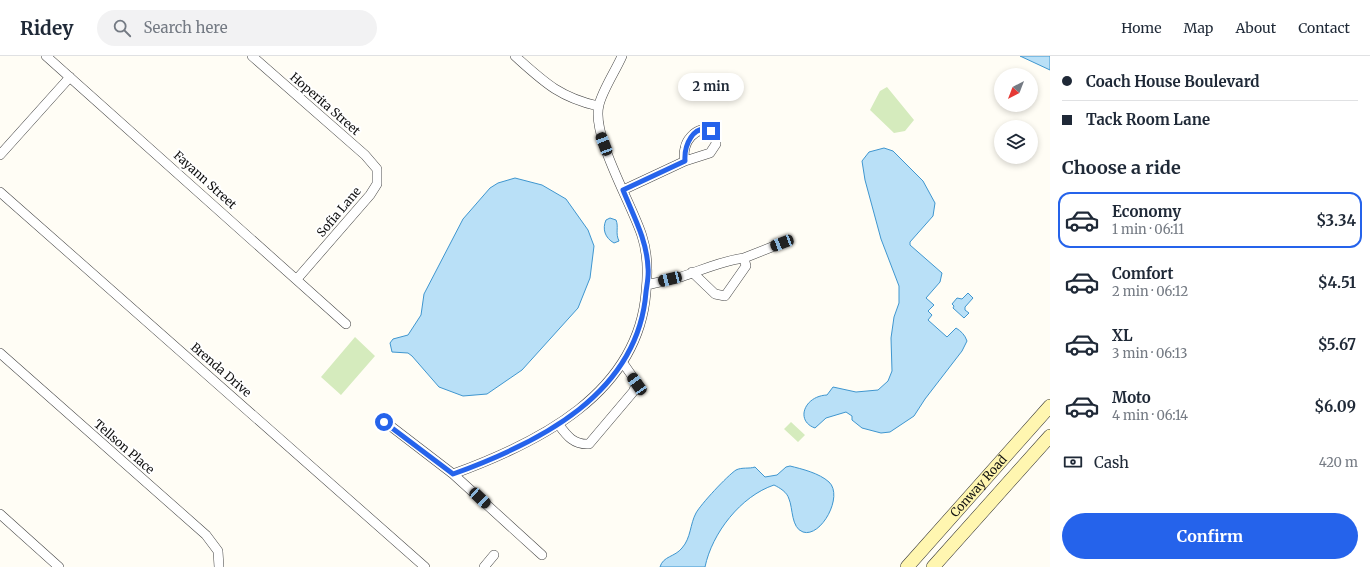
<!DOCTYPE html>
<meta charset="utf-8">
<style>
:root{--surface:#fff;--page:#f2f2f3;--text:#1f2937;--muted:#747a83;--line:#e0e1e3;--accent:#2563eb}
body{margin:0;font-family:Merriweather,serif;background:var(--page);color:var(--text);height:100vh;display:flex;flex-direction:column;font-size:15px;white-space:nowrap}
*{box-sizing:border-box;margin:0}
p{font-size:13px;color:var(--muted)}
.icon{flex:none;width:22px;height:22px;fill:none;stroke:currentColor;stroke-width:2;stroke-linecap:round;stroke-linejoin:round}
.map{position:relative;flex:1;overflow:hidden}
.side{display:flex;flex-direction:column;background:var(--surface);width:320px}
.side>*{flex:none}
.banner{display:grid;align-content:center;height:88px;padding:0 12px;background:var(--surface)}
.needle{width:26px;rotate:222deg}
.controls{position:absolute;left:994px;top:12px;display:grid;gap:8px}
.controls a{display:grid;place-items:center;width:44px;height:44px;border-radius:50%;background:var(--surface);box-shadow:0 2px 6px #0003;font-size:20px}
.end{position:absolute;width:18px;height:18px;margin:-9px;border:5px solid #2563eb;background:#fff;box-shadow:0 0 0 2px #fff}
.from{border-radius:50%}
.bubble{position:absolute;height:28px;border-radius:14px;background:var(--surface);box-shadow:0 2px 6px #0003;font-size:13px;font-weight:700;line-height:28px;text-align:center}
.car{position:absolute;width:12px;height:24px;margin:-12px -6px;border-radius:5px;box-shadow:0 0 3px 1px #0007;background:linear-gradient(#222 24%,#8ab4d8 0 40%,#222 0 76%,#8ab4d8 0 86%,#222 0)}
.banner b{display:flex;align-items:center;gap:14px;height:38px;font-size:15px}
.banner b+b{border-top:1px solid var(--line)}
.banner i{width:10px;height:10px;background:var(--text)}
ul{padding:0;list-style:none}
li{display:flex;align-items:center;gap:12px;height:56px;margin:0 8px 6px;padding:0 4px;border:2px solid transparent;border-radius:12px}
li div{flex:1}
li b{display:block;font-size:15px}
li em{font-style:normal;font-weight:700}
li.selected{border-color:var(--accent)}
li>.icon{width:36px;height:36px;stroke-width:1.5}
h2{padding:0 12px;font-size:18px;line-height:48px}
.pay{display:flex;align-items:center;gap:10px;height:44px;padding:0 12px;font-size:15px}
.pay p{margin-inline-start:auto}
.cta{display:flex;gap:8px;margin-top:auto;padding:8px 12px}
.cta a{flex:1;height:46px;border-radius:24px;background:var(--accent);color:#fff;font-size:16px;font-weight:700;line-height:46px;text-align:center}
header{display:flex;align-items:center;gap:24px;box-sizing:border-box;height:56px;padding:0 20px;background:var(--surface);border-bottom:1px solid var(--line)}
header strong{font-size:19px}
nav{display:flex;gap:22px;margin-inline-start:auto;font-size:14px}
.search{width:280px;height:36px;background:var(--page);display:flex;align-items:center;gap:10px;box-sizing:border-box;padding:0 14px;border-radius:22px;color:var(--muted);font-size:15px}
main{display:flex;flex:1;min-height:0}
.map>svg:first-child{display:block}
.green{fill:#d5ebbd}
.water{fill:#b9e0f7;stroke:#3f96cf}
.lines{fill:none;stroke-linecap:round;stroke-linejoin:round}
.street-casing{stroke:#444;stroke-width:10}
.secondary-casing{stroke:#333;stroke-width:14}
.street{stroke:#fff;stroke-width:9}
.secondary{stroke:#fff6b0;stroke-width:13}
.route{stroke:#2563eb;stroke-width:5}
.labels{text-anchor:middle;stroke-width:4;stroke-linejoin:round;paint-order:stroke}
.street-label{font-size:12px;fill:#111;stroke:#fff}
</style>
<header>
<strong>Ridey</strong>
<div class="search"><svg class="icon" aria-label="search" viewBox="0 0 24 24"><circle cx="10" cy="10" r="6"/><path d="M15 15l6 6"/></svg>Search here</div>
<nav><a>Home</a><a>Map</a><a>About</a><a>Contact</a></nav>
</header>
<main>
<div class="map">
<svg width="1050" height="511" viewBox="0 0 1050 511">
<rect width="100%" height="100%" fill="#fffdf5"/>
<path class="green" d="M887 31 914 64 905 75 894 77 870 54 880 35Z
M355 281 375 300 341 339 321 321Z
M791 366 805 379 798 386 784 373Z"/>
<path class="water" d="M1020 0H1050V14Z
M884 92 893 95 923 125 935 147 933 160 910 186V189L942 217 940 226 926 242 934 249 928 255 932 259 928 264 947 281 956 272C961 275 965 279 967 285L962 295 925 343 914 360 890 376 881 377 862 372 852 364V360L846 356 826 362 815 372C795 365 804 340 827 339L833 331 856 336 878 334 888 325 892 315 891 282 894 261 899 247V230L881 183 865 124 862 105 869 96Z
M515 122 542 129 566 143 588 174 594 190 590 222 578 252 522 314 487 338 463 340 439 331 412 300 408 297 392 296 390 287 393 283 408 279 421 259 424 238 463 163 490 132 498 127Z
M610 162 616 164C619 171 615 177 619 185L614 187C605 182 602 173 606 164Z
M968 237 973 242 965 251V254L969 257 964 262 953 252 954 250 952 248 957 242 962 243Z
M790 410C802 413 819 417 829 426 844 440 821 482 803 476 791 472 793 452 789 443 787 436 780 432 774 429 741 440 712 477 705 511H660C663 500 675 501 682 492 691 482 690 468 696 457 701 448 727 420 736 414 742 411 749 413 755 411L765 421 777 419 786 411Z"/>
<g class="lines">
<defs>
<path id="street" d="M46 0 346 268
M252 0 365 99 377 113V128L370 139 297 223
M515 0C544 26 559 41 598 50
M0 99 70 21
M623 134 685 105 710 97 716 88C715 62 688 75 685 92 684 96 684 101 685 105
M0 136 425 511
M744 202 782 187
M647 229C658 226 670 224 681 221 702 214 721 205 744 202L746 210 725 240 715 238 692 216
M0 297 206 479 218 495 219 511
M384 365 453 418C538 387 638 338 646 236 648 217 648 198 642 180 632 148 591 80 599 49 602 35 616 14 622 0
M559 369C567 380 574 389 589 388L633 336 637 327 623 307
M453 418 542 499
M0 458 59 511
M484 511 494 499"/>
<g id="secondary">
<path id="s1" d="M907 511 1050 350"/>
<path d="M933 511 1050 380"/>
</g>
</defs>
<use href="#street" class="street-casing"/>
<use href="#secondary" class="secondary-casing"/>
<use href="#street" class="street"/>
<use href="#secondary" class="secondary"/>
</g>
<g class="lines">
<path class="route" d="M384 366 453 418C539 387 638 338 646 236 647 228 649 219 648 212 647 184 633 159 623 134L685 105C684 90 693 67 711 75"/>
</g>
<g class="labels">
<g class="street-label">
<text transform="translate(325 48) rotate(41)" y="4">Hoperita Street</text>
<text transform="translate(205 124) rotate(42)" y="4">Fayann Street</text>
<text transform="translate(339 156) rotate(-50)" y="4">Sofia Lane</text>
<text transform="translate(221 314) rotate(41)" y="4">Brenda Drive</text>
<text transform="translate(124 391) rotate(41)" y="4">Tellson Place</text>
<text dy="4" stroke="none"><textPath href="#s1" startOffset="108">Conway Road</textPath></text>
</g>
</g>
</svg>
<div class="controls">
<a><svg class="needle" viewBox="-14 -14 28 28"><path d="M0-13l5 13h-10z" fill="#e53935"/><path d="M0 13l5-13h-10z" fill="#747a83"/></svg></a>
<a><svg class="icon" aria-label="layers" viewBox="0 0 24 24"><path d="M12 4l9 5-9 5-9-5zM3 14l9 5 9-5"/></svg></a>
</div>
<i class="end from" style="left:384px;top:366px"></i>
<i class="end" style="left:711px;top:75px"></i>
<div class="bubble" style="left:678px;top:17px;width:66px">2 min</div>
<i class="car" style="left:604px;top:88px;rotate:339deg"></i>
<i class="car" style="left:782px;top:187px;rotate:249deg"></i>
<i class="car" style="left:670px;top:223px;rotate:256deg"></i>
<i class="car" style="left:637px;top:328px;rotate:325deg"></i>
<i class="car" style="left:480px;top:442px;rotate:133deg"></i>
</div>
<section class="side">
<div class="banner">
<b><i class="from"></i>Coach House Boulevard</b>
<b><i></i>Tack Room Lane</b>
</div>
<h2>Choose a ride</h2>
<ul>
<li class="selected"><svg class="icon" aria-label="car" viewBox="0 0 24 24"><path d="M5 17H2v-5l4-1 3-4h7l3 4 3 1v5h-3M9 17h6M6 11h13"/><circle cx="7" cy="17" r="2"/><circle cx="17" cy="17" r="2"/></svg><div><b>Economy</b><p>1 min · 06:11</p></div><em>$3.34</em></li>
<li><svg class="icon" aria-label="car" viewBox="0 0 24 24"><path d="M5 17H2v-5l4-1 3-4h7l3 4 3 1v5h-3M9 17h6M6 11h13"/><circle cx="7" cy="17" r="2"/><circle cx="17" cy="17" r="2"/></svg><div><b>Comfort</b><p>2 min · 06:12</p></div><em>$4.51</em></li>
<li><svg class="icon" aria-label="car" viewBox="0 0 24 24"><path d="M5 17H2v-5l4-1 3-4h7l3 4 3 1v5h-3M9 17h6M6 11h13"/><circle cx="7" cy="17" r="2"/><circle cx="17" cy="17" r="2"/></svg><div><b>XL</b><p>3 min · 06:13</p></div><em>$5.67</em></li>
<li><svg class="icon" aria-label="car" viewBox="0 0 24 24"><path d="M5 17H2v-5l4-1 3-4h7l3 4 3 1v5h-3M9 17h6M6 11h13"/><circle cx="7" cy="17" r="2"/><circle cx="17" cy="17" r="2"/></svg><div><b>Moto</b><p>4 min · 06:14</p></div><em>$6.09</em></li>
</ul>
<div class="pay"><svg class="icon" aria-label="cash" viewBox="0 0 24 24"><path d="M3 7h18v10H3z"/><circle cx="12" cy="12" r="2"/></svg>Cash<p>420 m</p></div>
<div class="cta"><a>Confirm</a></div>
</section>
</main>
